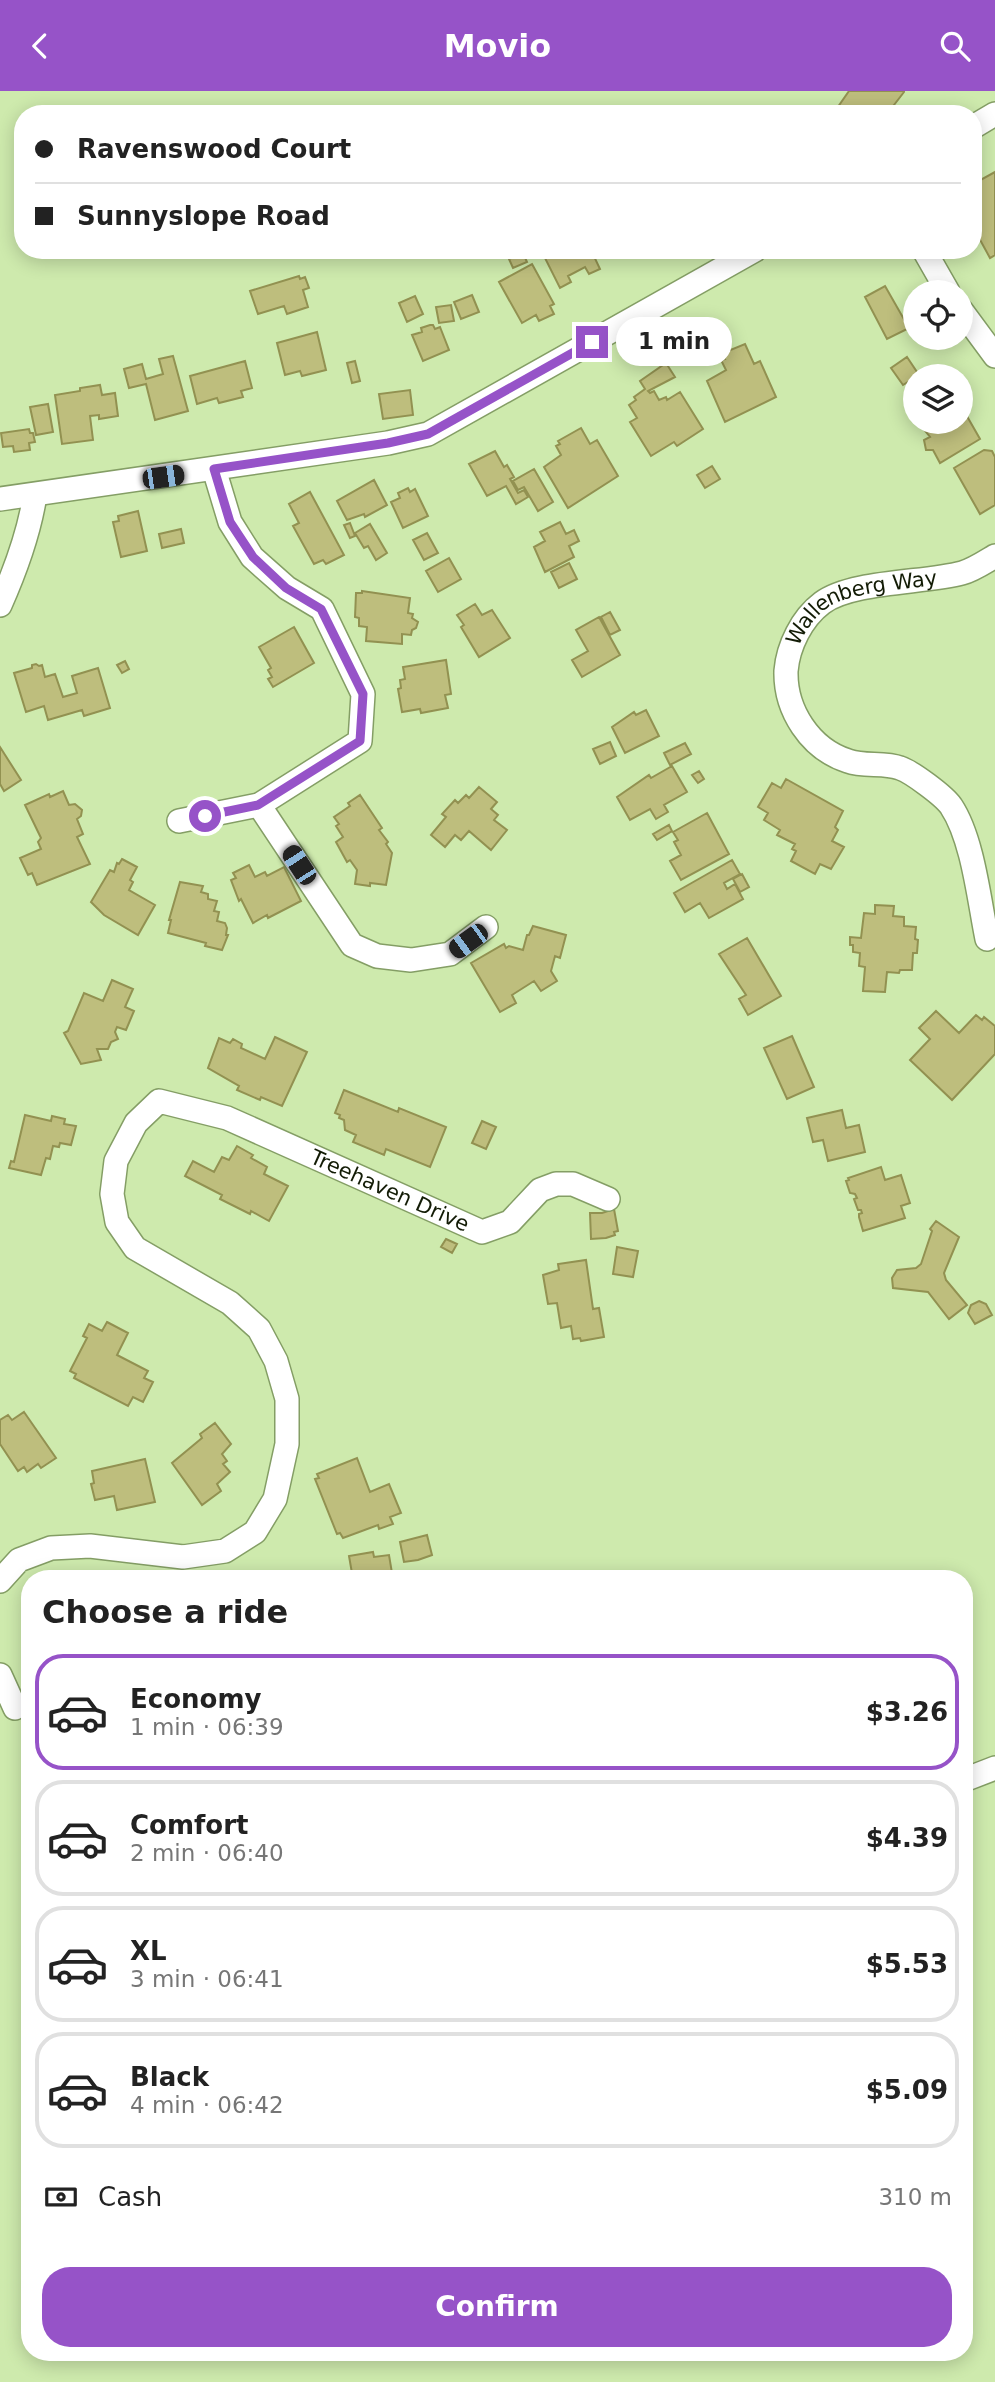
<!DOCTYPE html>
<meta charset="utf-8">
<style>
:root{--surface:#fff;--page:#f2f2f2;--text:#222;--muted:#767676;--line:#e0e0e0;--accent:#9653c8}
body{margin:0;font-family:"DejaVu Sans",sans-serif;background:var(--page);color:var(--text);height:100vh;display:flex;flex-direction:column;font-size:26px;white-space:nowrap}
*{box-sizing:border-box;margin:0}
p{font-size:23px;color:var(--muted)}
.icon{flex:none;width:38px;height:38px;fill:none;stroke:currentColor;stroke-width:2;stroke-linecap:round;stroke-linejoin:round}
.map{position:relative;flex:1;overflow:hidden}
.details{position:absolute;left:21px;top:1479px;width:952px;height:791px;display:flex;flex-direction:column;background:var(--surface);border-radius:28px;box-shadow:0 4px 18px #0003}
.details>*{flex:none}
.guide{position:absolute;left:14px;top:14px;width:968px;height:154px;border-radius:28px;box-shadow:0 4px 18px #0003;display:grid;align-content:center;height:154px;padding:0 21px;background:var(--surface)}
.controls{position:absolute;left:903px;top:189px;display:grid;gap:14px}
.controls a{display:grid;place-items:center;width:70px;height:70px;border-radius:50%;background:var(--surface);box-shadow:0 4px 18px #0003;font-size:35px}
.end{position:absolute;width:32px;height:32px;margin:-16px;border:9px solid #9653c8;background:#fff;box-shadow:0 0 0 4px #fff}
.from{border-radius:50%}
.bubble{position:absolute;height:49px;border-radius:24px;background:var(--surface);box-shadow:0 4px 18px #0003;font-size:23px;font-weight:700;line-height:49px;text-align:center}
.car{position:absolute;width:21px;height:42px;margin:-21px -10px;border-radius:9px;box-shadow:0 0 5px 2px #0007;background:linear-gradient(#222 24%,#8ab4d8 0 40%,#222 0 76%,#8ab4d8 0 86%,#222 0)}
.guide b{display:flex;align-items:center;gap:24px;height:66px;font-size:26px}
.guide b+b{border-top:2px solid var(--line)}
.guide i{width:18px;height:18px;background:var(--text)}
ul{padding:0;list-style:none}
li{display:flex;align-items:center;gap:21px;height:116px;margin:0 14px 10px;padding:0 7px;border:4px solid var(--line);border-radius:28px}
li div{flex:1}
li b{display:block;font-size:26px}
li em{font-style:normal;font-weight:700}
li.active{border-color:var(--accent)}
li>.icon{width:63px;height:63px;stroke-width:1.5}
h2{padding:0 21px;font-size:32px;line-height:84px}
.pay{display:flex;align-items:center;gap:18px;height:77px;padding:0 21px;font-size:26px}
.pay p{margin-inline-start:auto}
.cta{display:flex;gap:14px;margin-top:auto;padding:14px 21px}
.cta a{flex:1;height:80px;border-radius:28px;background:var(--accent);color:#fff;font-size:28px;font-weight:700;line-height:80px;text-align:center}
header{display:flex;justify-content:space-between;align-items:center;height:91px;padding:0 21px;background:var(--accent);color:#fff;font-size:32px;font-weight:700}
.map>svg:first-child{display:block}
.building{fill:#bebe7d;stroke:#929151;stroke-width:2}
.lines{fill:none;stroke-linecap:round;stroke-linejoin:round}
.minor-casing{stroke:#849e65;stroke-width:26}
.minor{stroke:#fff;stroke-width:23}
.route{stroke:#9653c8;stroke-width:9}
.labels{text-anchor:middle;stroke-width:5;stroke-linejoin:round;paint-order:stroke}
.street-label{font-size:21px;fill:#121b05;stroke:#ceeaad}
</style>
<header><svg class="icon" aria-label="back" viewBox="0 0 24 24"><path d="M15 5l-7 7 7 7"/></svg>Movio<svg class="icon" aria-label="search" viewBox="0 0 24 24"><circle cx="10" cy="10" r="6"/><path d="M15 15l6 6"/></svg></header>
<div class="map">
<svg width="995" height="2291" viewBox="0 0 995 2291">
<rect width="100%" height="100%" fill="#ceeaad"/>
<path class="building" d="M849 0H904V1L887 23H833Z
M995 81V164L990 167 973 136 977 134 973 127V93Z
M541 159H591L600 178 589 183 585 176 568 185 571 191 560 197Z
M523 162 527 171 513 177 509 168Z
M532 173 554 213 550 215 554 223 539 230 536 224 522 232 499 191Z
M299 185 300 188 305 186 309 197 303 199 308 216 287 223 284 215 258 223 250 200Z
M885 195 909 237 887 248 865 206Z
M472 204 479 221 461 228 454 211Z
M415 205 423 223 407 231 399 212Z
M451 214 454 230 439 232 436 216Z
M430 234H433L435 238 440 236 449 259 423 270 412 244 422 241 421 237Z
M317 241 326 279 302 285 300 280 285 284 277 252Z
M745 253 754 273 760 270 776 306 725 331 707 290 726 279 721 269 725 268 723 262Z
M173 265 188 320 155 329 146 293 129 297 124 278 142 273 146 288 163 283 159 268Z
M907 266 919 284 903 294 891 277Z
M245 270 252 297 241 300 243 306 219 312 217 307 197 313 190 285Z
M355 270 360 290 352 292 347 272Z
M666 272 675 286 648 300 650 302 654 300 659 309 666 306 667 309 680 301 703 338 677 355 674 351 651 365 630 331 637 327 629 314 636 309 634 306 645 298 640 290Z
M100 294 102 304 115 302 118 325 99 328V324L90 325 93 349 62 353 55 304 80 300V297Z
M410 299 413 324 383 328 379 303Z
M961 309 966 319 964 320 980 348 940 372 933 359H926L924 349 930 346 918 331H961Z
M48 313 53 341 36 344 30 316Z
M581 337 590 353 597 349 618 385 568 417 544 376 561 364 556 355 560 353 558 350Z
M29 338 30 342H33L35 351 29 352 30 359 14 361 13 355 3 356 1 342Z
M984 359 992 360 995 366V414L980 423 954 377Z
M495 360 504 376 507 374 514 386 510 388 518 402 524 399 528 406 516 413 506 395 487 405 469 373Z
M712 375 720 388 705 397 697 384Z
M534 378 553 411 538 420 524 396 518 399 513 390Z
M374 389 387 414 365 426 364 423 347 429 337 410Z
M408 397 410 401 415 398 428 425 403 437 391 411 400 407 398 402Z
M310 401 344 464 326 473 323 469 314 473 293 435 299 432 289 413Z
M138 420 147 460 121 466 113 431 119 430 118 425Z
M560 431 566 443 574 439 579 450 569 455 574 466 545 481 534 456 545 450 540 441Z
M350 432 355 445 350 447 344 434Z
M370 433 387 462 376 469 368 455 364 457 355 442Z
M181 438 184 452 162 457 159 443Z
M427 442 438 462 424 469 413 449Z
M449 467 461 488 438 501 426 480Z
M569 472 577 488 559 497 551 481Z
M362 500 410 507 408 522 413 523 412 527 418 531 416 537 412 539 411 544 402 543V553L366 550 367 536 359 535V527L355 526 356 502H362Z
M475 513 482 524 492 519 510 547 479 566 461 536 464 534 457 524Z
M610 521 620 539 610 544 601 526Z
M599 526 620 564 582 586 572 569 588 560 576 539Z
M294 536 314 572 273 596 268 588 272 586 268 579 271 577 259 556Z
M446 569 451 603 445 604 448 617 421 622 420 618 402 621 398 598 401 597 400 589 405 588 403 576Z
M125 570 129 578 122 582 117 574Z
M36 573 39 575 42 574 45 586 55 583 63 606 77 602 72 585 98 577 110 617 84 625 82 619 48 629 44 615 26 621 14 582 32 577V574Z
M646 619 659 645 625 662 612 636 634 621 636 624Z
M610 651 616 665 600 673 593 658Z
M685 652 691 663 670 674 664 662Z
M0 656 21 689 4 700 0 693Z
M672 675 687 701 664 714 668 721 656 728 650 718 630 729 617 706 649 684 651 687Z
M699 680 704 688 698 692 692 684Z
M786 688 843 720 835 736 838 739 832 750 844 756 831 778 820 773 815 783 791 770 796 760 792 758 795 753 777 744 780 739 764 729 768 722 758 716 772 692 781 697Z
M479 696 497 711 491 718 498 724 494 729 507 739 491 759 469 740 461 749 455 744 445 756 431 744 446 726 442 723 455 709 458 712 466 704 469 707Z
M63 700 69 714 75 713 82 719 81 725 77 728 83 743 77 746 90 773 37 794 32 782 28 784 20 767 41 758 38 751 41 747 25 714 49 703 50 706Z
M360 704 382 737 379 739 388 751 386 753 392 762 386 794 370 792V795L355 793 357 779 350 769 347 771 336 751 343 746 336 735 339 733 334 726 350 715 348 712Z
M707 722 729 763 681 789 670 770 681 764 674 751 678 749 673 741Z
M669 734 672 740 657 749 653 743Z
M122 768 137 776 130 789 133 791 129 799 155 814 138 844 104 824 91 811 110 779 114 781 117 772 119 773Z
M732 769 740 783 724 792 727 798 735 793 743 808 709 827 700 812 685 821 674 802Z
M249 774 255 786 265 781 267 785 284 776 301 810 268 827 267 824 253 832 241 808 239 810 231 789 236 787 233 782Z
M742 783 749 796 740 801 733 788Z
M180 791 203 795 201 801 208 803V808L217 810 214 820 219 821 217 830 225 832 227 837 226 844H228L222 859 205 855 206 852 168 842 171 829H169Z
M875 814 894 815 893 825 904 826V835L916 836 915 848 918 849 917 862H913L912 879H900L899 882 887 881 885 901 863 900 865 876 859 875 860 862 853 861V854H850V846L861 847 864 822 875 823Z
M533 835 566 844 560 867 555 865 551 880 557 890 541 900 534 890 512 904 516 912 500 921 471 872 504 853 506 857 509 855 523 859 527 844H529Z
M747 847 781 905 748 924 739 908 746 904 719 863Z
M112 889 133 898 125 916 134 920 126 939 117 936 115 941 118 948 111 951 108 958H97L101 969 81 973 64 942 68 940 84 902 103 910Z
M936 920 959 942 976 924 982 929 984 926 995 935V963L952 1009 910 969 930 948 919 937Z
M792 945 814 996 787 1008 764 957Z
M275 946 307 961 282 1015 261 1006 260 1009 237 999 239 995 208 977 219 947 230 952 233 948 242 953 241 957 265 968Z
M344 999 398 1021 399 1017 446 1036 430 1076 386 1058 384 1064 353 1051 356 1044 345 1039 344 1029 339 1027 340 1024 335 1022Z
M842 1019 846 1037 859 1034 865 1061 828 1070 823 1049 813 1051 807 1027Z
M25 1024 51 1030 52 1025 65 1028 64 1033 76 1035 71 1054 60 1052 59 1056 53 1055 50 1068 46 1067 41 1084 9 1077 11 1070 14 1071Z
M482 1030 496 1036 486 1058 472 1052Z
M237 1055 253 1064 251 1067 267 1076 264 1083 288 1095 269 1130 251 1120 250 1123 220 1108 222 1104 185 1085 193 1070 214 1081 222 1066 229 1069Z
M881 1076 885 1089 901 1084 910 1112 901 1115 905 1127 863 1140 859 1126V1123L862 1122 861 1119H858L854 1108 857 1107 855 1103 850 1102 846 1090 849 1089 848 1087Z
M614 1118 618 1140 614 1141 615 1144 606 1147 591 1148 590 1122H602Z
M936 1130 959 1146 944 1182 946 1189 967 1214 949 1228 928 1201 893 1197 892 1187 897 1179 916 1177 921 1173 932 1140 930 1138Z
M446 1148 457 1153 452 1162 441 1156Z
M617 1156 638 1160 633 1186 613 1183Z
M586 1169 593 1218 599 1217 604 1246 581 1250 580 1247 573 1248 571 1235 561 1237 557 1212 548 1213 543 1184 559 1179 558 1173Z
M979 1210 986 1213 992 1224 975 1233 968 1222 971 1214Z
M107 1231 128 1242 117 1264 148 1280 144 1287 153 1291 143 1311 133 1306 128 1315 74 1287 76 1283 70 1280 87 1247 83 1245 89 1233 102 1240Z
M24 1321 56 1367 41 1377 38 1373 27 1381 24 1376 18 1380 0 1353V1329L8 1324 12 1329Z
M215 1332 231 1353 222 1363 227 1370 223 1373 230 1381 217 1393 221 1400 202 1414 172 1372 202 1347 200 1343Z
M357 1367 370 1401 389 1393 401 1422 390 1426 393 1433 379 1438 378 1434 343 1447 340 1442 337 1443 315 1388 319 1387 317 1383Z
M145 1368 155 1411 117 1419 114 1405 95 1409 91 1393 94 1392 92 1380Z
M427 1444 432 1464 418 1469 404 1471 400 1451Z
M373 1461 374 1466 389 1464 393 1488H353L349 1465Z"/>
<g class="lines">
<defs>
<g id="minor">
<path d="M973 36 995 23"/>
<path d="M924 159 948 201"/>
<path d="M961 219 995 265"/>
<path d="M0 408 388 352 428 343 755 159"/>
<path d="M0 514C16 478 29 443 35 404"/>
<path d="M259 714 352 854 377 865 411 869 450 863 486 836"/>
<path d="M179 730 259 714 360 650 363 603 322 518 287 497 252 466 230 431 214 378"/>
<path id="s1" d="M987 848C979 809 973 748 951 715 944 705 912 681 900 677 884 671 864 676 848 670 810 658 785 619 786 580 788 555 802 527 822 512 851 490 925 492 962 482 973 479 985 471 995 465"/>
<path id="s2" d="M0 1490 19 1469 51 1457 90 1455 183 1466 225 1460 255 1441 275 1408 287 1353V1308L276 1270 259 1238 230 1212 135 1157 117 1131 112 1103 116 1070 136 1032 159 1010 227 1027 482 1141 510 1131 540 1099 556 1093H573L608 1108"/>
<path d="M0 1584 15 1617"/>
<path d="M964 1689 995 1677"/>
</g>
</defs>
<use href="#minor" class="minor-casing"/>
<use href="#minor" class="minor"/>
</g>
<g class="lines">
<path class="route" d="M205 725 258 714 360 650 363 603 321 518 286 497 253 466 230 431 214 378 388 352 428 343 592 251"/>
</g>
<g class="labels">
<g class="street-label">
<text dy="7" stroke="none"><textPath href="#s1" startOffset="485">Wallenberg Way</textPath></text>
<text dy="7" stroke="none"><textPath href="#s2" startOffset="1054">Treehaven Drive</textPath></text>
</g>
</g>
</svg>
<div class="controls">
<a><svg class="icon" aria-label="locate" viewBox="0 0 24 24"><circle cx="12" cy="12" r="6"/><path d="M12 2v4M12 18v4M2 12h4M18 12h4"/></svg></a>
<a><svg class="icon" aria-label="layers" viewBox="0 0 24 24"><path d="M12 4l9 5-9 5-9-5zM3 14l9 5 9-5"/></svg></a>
</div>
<i class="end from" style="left:205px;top:725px"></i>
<i class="end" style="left:592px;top:251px"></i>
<div class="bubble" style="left:616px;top:226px;width:116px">1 min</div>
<i class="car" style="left:163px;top:386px;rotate:82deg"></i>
<i class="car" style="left:299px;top:774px;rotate:327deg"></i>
<i class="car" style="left:468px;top:850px;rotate:234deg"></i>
<div class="guide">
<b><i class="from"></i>Ravenswood Court</b>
<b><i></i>Sunnyslope Road</b>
</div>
<section class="details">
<h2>Choose a ride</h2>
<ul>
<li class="active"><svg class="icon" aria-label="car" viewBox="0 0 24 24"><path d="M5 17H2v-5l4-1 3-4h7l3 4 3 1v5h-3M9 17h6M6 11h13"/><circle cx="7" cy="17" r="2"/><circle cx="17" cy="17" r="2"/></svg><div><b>Economy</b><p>1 min · 06:39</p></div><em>$3.26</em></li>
<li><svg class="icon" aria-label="car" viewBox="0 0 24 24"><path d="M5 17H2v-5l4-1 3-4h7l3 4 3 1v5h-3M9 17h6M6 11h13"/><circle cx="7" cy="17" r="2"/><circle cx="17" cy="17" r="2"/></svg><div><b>Comfort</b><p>2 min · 06:40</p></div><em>$4.39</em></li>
<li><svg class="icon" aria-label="car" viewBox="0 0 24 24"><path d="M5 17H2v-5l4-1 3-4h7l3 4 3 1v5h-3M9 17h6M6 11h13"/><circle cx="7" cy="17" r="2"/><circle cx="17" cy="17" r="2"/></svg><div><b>XL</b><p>3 min · 06:41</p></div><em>$5.53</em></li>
<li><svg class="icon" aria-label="car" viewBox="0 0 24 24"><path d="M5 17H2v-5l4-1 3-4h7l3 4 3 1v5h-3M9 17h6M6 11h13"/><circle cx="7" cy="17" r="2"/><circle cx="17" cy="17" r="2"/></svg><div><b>Black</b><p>4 min · 06:42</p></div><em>$5.09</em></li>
</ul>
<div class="pay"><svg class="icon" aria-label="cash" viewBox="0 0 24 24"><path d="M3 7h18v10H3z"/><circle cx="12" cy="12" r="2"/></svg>Cash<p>310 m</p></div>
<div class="cta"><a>Confirm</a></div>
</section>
</div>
